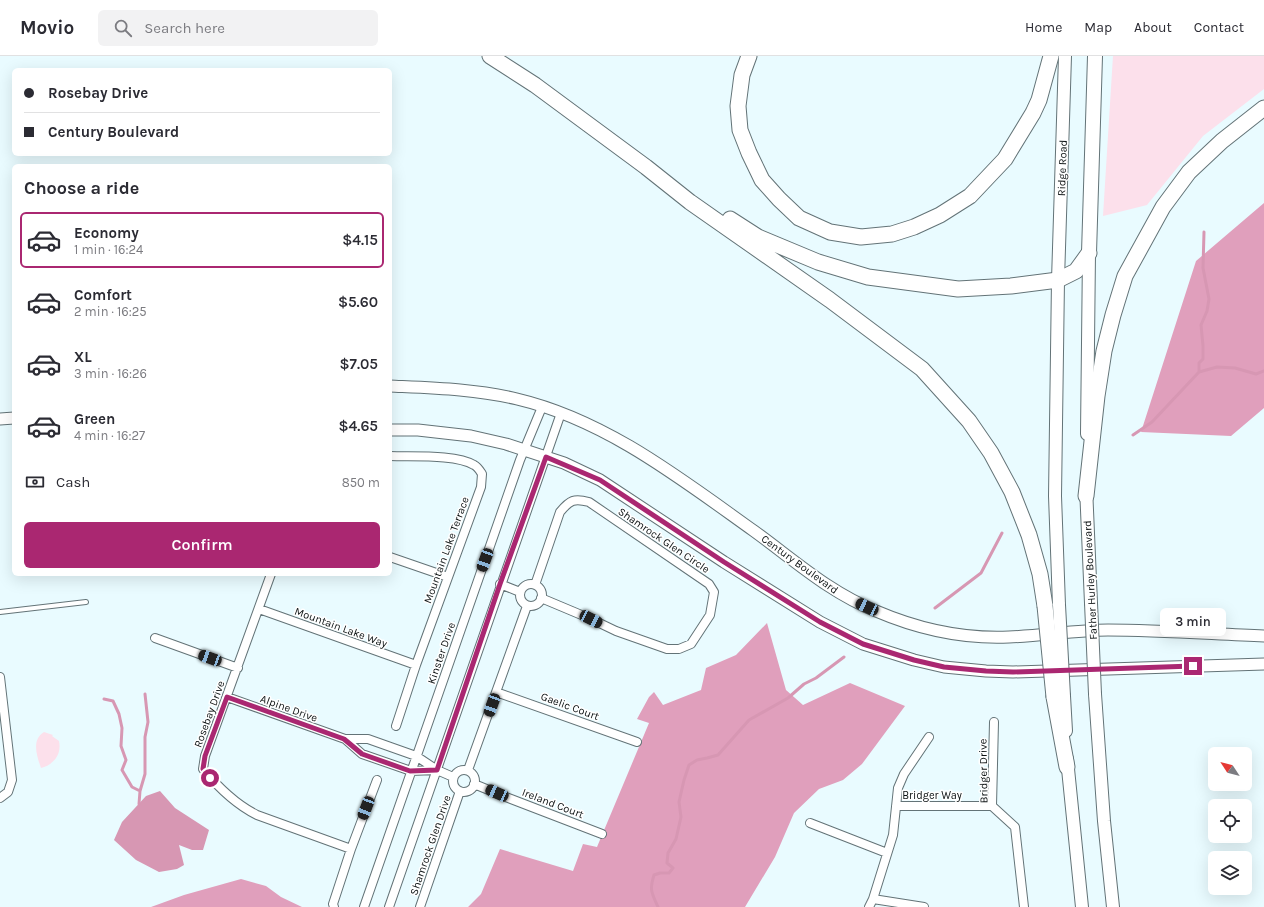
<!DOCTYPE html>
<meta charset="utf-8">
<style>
:root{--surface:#fff;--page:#f2f2f3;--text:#2b2b33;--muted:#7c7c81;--line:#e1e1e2;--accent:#aa2771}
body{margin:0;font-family:Karla,sans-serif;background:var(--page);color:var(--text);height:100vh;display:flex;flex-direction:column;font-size:15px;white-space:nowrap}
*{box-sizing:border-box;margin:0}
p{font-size:13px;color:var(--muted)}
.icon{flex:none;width:22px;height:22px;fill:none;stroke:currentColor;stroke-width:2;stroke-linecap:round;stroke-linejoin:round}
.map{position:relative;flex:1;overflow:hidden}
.details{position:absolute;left:12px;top:108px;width:380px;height:412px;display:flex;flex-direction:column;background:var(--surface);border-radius:6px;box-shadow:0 4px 16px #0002}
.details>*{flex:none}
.top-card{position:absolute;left:12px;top:12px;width:380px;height:88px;border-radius:6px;box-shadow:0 4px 16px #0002;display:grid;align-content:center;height:88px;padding:0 12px;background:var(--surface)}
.needle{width:26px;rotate:306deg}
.controls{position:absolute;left:1208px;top:691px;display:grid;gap:8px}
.controls a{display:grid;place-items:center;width:44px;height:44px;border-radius:6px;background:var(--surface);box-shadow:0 4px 16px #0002;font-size:20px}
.end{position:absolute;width:18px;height:18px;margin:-9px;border:5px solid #aa2771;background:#fff;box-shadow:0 0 0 2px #fff}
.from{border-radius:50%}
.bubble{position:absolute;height:28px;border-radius:6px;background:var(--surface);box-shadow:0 4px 16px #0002;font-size:13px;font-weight:600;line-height:28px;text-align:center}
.car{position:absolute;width:12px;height:24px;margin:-12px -6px;border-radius:5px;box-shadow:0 0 3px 1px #0007;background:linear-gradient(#222 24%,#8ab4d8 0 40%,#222 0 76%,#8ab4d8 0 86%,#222 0)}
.top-card b{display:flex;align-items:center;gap:14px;height:38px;font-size:15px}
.top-card b+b{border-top:1px solid var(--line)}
.top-card i{width:10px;height:10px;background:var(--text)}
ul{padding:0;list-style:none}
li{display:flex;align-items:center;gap:12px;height:56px;margin:0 8px 6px;padding:0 4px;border:2px solid transparent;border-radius:6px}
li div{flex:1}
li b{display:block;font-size:15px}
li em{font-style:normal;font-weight:600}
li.current{border-color:var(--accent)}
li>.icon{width:36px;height:36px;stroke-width:1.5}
h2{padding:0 12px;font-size:18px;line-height:48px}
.pay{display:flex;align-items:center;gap:10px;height:44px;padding:0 12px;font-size:15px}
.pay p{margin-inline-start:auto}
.cta{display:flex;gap:8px;margin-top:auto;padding:8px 12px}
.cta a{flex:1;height:46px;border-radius:6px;background:var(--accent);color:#fff;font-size:16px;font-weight:600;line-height:46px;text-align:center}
header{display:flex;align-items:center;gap:24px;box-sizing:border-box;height:56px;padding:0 20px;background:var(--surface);border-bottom:1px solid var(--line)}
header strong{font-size:19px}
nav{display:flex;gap:22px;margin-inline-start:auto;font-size:14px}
.search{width:280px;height:36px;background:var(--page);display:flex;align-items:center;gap:10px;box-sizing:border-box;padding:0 14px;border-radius:6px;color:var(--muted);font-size:15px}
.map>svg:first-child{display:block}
.green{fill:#fce0eb}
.forest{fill:#e09fbc}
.water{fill:#d797b3}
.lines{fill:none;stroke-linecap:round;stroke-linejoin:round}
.stream{stroke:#d797b3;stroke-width:3}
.service-casing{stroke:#637377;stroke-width:6}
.minor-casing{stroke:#637377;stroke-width:10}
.tertiary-casing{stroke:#637377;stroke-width:13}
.secondary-casing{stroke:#637377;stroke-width:14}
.trunk-casing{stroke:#637377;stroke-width:16}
.motorway-casing{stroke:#637377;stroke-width:17}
.service{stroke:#fff;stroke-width:4}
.minor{stroke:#fff;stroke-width:8}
.tertiary{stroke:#fff;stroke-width:11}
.secondary{stroke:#fff;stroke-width:12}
.trunk{stroke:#fff;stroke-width:14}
.motorway{stroke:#fff;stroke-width:15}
.secondary-bridge-casing{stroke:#637377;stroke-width:14;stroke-linecap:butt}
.motorway-bridge-casing{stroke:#637377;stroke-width:17;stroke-linecap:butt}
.secondary-bridge{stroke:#fff;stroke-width:12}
.motorway-bridge{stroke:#fff;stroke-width:15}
.route{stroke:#aa2771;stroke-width:5}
.labels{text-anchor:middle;stroke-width:3;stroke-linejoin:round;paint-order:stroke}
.street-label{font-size:11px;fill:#0a1011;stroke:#fff}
</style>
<header>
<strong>Movio</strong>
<div class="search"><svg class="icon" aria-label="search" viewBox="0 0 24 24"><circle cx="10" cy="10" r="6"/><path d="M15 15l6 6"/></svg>Search here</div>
<nav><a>Home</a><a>Map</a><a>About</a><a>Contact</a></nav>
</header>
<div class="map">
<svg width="1264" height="851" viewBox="0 0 1264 851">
<rect width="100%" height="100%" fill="#e9fbff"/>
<path class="green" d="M1113 0H1264V33L1203 80 1147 149 1103 160Z
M44 676 53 679 52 680 59 685C62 699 53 709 41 712 37 700 31 684 44 676Z"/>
<path class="forest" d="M1264 147V352L1231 380 1141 376 1196 205Z
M767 567 786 634 803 649 850 627 905 650 862 708 843 724 819 733 794 757 775 801 745 851H468L481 838 500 793 573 815 583 788 597 791 649 667 637 663 649 641 654 636 663 649 701 634 706 612 736 599Z
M241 823 266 830 281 841 302 851H151L184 839Z"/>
<path class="water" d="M160 735 175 752 209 774 203 794H192L179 789 184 809 177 813 159 816 136 804 114 784 122 766 146 740Z"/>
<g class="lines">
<path class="stream" d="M1199 316V307L1203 303V290L1201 269 1207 255 1209 243 1203 212 1204 176
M1133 379 1152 366 1199 316 1217 311 1235 312 1256 318 1264 315
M935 552 981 517 1002 477
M104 643 113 645 119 658 122 672 121 690 126 704 122 714 132 731 140 735
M139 748 140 735 145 718V681L148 666 145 638
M658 851C652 837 649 835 654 819L660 817H669L673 812 667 807 668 797 676 783 681 761 679 746 684 724 689 709 697 704 707 702 718 699 749 664 788 642 804 628 816 622 844 601"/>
<defs>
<path id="service" d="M0 556 86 546"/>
<path id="minor" d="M390 400C412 401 456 398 474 409 478 411 480 415 482 418L481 431 416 609 396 670
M390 501 448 521
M271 518 205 700 203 713C218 731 237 749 257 759L351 793
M520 539a11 11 0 1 1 22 0a11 11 0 1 1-22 0Z
M500 528 520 536
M535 529 560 456C570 444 574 442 589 446L709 528 714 536 710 559 691 588 679 593H667L616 575 591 563 541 542
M259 553 416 609
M155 582 238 612
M0 621 12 724 8 736 0 742
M496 636 637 686
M227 641 345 683 362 698 411 715 437 714
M994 666 992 750 1015 771 1024 851
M345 683H368L416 700 437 714 453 721
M453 725a11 11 0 1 1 22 0a11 11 0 1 1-22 0Z
M468 714 527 550
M474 728 511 743 602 778
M896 750H992
M810 767 887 797
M873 843 924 851
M334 851 333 848 351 793 377 724
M364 851 520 404 542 351
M389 851 561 357
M420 851 460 735
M869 851 873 843 893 779 898 732 904 718 929 681"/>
<path id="tertiary" d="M390 330C433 332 475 333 517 343 606 364 681 423 754 475 794 504 830 537 876 555 918 573 964 583 1009 581 1042 580 1075 574 1108 574 1160 574 1212 578 1264 580
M0 363 14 362
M390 374H418L471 380 506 388 564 407 600 424 724 506 820 566 863 588 914 604 944 611 986 615 1013 616 1264 608"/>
<path id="secondary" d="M1087 378 1089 197
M1086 431 1091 547
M1059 549 1055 440 1058 224 1065 0
M1095 638 1104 765 1113 851
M1064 640 1066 675
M1067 703 1082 851"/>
<path id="trunk" d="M1089 197 1095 0"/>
<path id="motorway" d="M490 0 535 29 646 111 690 146 830 244 922 313 969 365 991 397 1012 436 1029 479 1040 518 1045 550
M749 0 742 19 738 50 740 74 749 97 762 124 779 143 799 162 830 176 861 181 892 178 914 171 940 159 970 140 1005 103 1033 57 1039 44 1051 0
M730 163 758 181 818 206 868 221 958 233 1011 230 1058 224 1076 215 1089 197
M1086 440 1097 340 1104 295 1113 259 1125 220 1163 151 1189 116 1222 85 1264 52
M1054 641 1067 711"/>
</defs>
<use href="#service" class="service-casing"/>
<use href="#minor" class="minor-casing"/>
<use href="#tertiary" class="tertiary-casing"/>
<use href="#secondary" class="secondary-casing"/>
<use href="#trunk" class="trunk-casing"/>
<use href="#motorway" class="motorway-casing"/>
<use href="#service" class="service"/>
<use href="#minor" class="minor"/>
<use href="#tertiary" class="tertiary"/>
<use href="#secondary" class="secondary"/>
<use href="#trunk" class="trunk"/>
<use href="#motorway" class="motorway"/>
<defs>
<path id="secondary-bridge" d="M1091 547 1095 638
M1059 549 1064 640"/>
<path id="motorway-bridge" d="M1045 550 1054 641"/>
</defs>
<use href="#secondary-bridge" class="secondary-bridge-casing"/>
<use href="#motorway-bridge" class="motorway-bridge-casing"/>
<use href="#secondary-bridge" class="secondary-bridge"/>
<use href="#motorway-bridge" class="motorway-bridge"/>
</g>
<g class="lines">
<path class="route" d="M210 722 203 713 205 700 227 641 344 683 362 698 410 715 437 714 500 528 546 401 600 424 724 506 820 566 863 588 914 604 944 611 986 615 1013 616 1193 610"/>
</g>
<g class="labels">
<g class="street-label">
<text transform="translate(1062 112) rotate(-88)" y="4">Ridge Road</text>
<text transform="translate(664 484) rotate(34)" y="4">Shamrock Glen Circle</text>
<text transform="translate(446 494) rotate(-70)" y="4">Mountain Lake Terrace</text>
<text transform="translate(800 508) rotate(36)" y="4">Century Boulevard</text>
<text transform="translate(1090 524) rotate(-93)" y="4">Father Hurley Boulevard</text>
<text transform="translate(341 571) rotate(20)" y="4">Mountain Lake Way</text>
<text transform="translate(441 597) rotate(-71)" y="4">Kinster Drive</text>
<text transform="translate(570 650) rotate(20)" y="4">Gaelic Court</text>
<text transform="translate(289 652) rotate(20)" y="4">Alpine Drive</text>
<text transform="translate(209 658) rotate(-70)" y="4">Rosebay Drive</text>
<text transform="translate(983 715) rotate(-91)" y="4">Bridger Drive</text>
<text x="932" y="743">Bridger Way</text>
<text transform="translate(553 747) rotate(21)" y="4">Ireland Court</text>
<text transform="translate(430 789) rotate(-71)" y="4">Shamrock Glen Drive</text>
</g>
</g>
</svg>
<div class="controls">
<a><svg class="needle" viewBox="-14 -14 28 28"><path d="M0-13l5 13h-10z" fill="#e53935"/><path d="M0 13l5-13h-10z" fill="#7c7c81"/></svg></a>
<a><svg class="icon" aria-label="locate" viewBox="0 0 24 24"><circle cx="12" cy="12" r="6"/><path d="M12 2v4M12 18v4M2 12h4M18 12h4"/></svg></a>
<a><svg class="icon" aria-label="layers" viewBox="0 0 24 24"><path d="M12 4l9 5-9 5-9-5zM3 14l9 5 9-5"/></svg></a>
</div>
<i class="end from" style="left:210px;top:722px"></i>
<i class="end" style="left:1193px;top:610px"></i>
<div class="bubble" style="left:1160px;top:552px;width:66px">3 min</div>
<i class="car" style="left:485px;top:504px;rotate:200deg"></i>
<i class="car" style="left:867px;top:551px;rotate:295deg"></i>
<i class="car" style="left:591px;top:563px;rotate:117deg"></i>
<i class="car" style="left:210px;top:602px;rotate:290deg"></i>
<i class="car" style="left:492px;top:649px;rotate:200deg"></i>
<i class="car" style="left:497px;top:737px;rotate:294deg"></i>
<i class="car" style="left:366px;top:752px;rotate:201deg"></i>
<div class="top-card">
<b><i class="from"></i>Rosebay Drive</b>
<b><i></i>Century Boulevard</b>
</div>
<section class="details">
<h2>Choose a ride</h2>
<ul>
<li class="current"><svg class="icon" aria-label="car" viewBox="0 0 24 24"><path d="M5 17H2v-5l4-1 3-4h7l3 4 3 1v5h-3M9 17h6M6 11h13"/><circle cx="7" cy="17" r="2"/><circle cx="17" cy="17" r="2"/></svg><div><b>Economy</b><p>1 min · 16:24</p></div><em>$4.15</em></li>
<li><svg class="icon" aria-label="car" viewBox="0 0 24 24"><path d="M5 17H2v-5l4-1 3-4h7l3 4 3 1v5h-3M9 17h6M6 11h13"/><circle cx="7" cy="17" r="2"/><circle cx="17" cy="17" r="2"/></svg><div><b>Comfort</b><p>2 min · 16:25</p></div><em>$5.60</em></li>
<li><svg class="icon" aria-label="car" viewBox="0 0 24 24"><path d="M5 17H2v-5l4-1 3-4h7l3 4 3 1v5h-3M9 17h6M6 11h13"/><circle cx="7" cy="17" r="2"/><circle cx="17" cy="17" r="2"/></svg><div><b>XL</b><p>3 min · 16:26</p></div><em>$7.05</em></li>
<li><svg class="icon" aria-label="car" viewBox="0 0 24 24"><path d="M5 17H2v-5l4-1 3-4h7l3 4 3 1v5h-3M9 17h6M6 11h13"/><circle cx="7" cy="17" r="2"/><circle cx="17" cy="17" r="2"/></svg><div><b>Green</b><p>4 min · 16:27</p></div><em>$4.65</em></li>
</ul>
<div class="pay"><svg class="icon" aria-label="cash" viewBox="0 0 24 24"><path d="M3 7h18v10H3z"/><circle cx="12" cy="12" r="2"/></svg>Cash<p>850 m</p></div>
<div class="cta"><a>Confirm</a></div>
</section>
</div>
